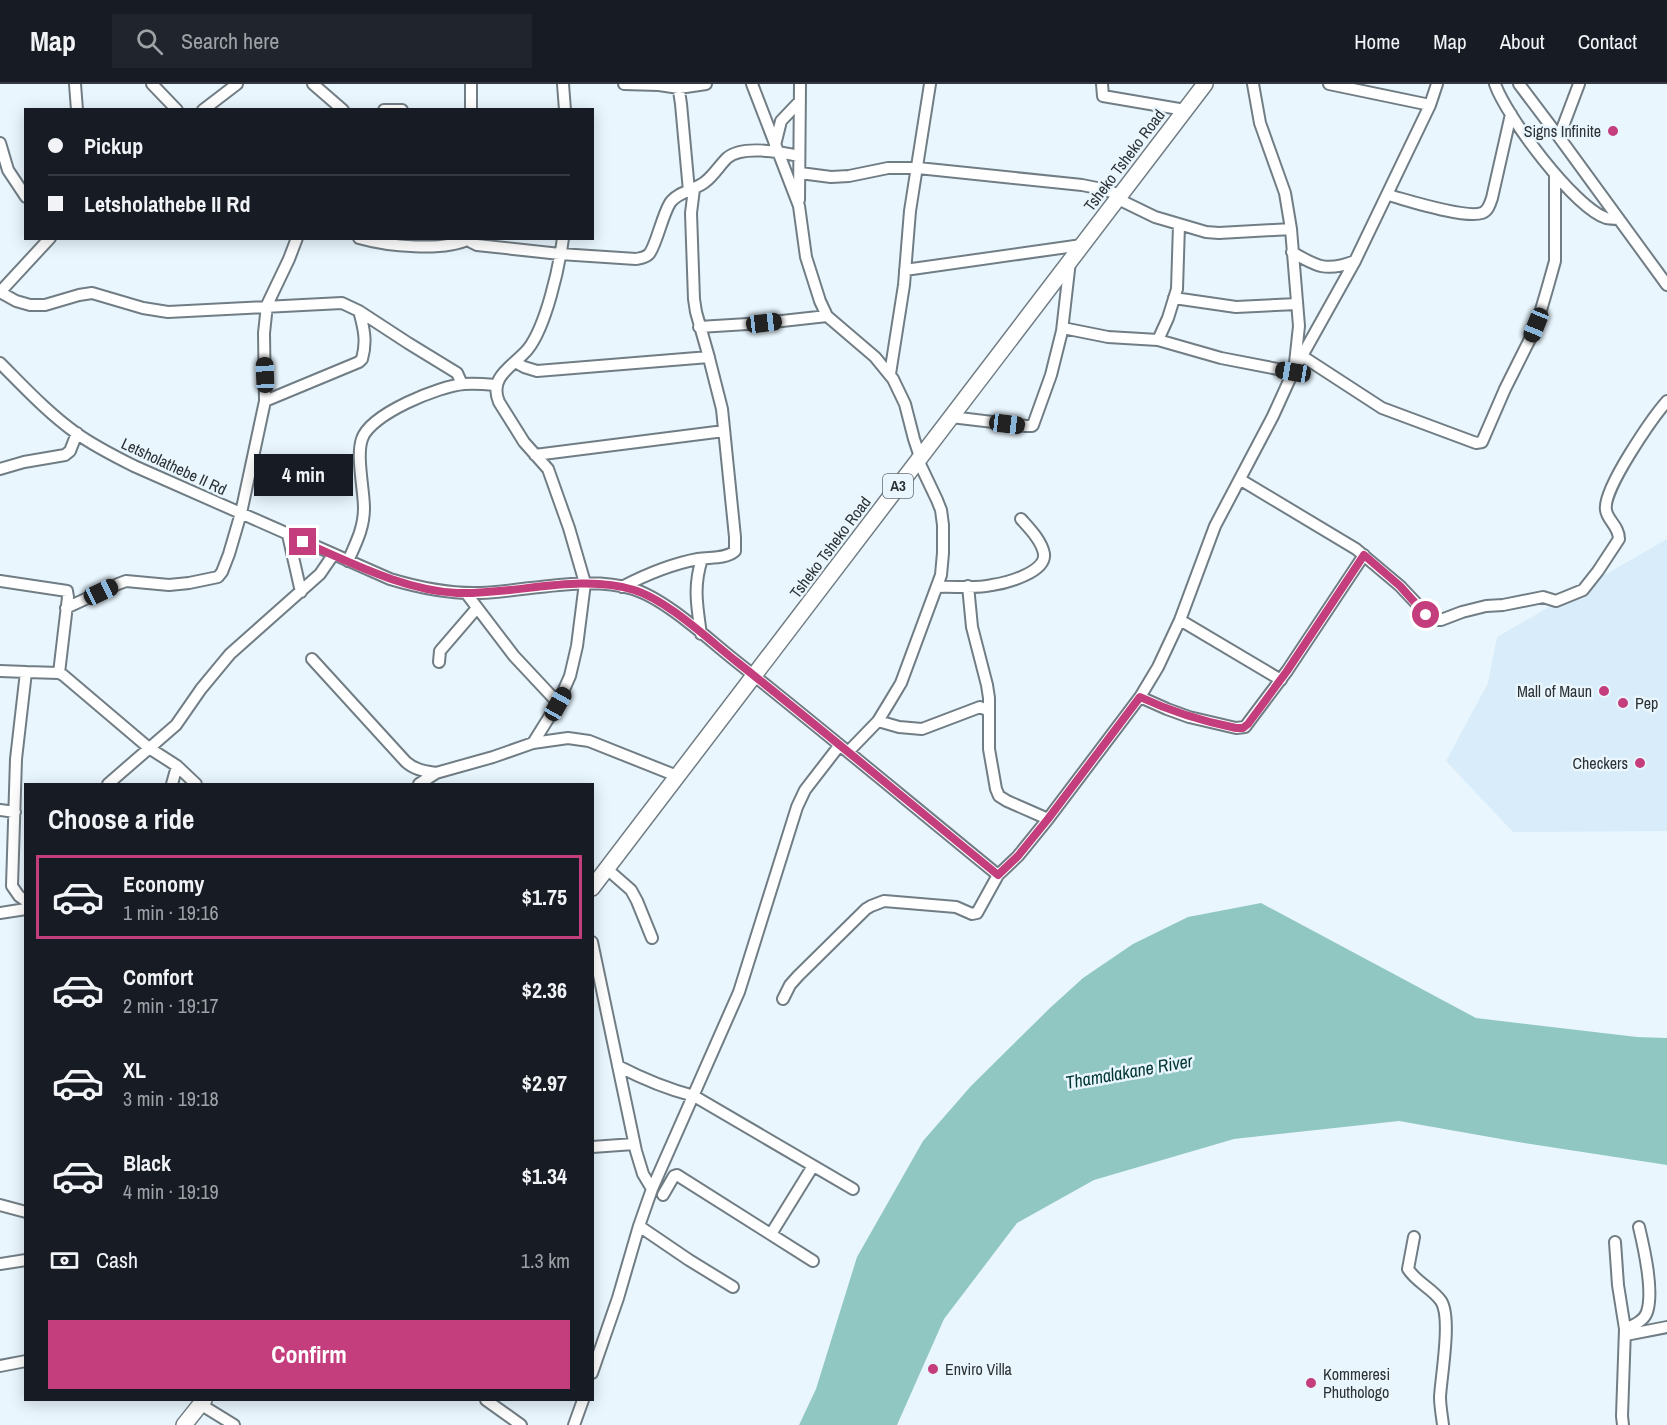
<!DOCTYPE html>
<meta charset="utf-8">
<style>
:root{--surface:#171b24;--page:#20242c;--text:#f1f3f6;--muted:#9ea1a6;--line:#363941;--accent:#c43d7c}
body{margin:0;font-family:"Archivo Narrow",sans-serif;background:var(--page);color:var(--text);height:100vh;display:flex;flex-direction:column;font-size:22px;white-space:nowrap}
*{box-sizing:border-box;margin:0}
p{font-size:20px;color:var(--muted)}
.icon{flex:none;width:33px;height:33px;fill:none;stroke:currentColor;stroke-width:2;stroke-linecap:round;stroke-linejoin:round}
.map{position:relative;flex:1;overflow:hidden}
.panel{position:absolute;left:24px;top:699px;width:570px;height:618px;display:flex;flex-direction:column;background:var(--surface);border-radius:0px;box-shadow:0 3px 15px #0003}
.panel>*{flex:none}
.banner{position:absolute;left:24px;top:24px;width:570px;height:132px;border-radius:0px;box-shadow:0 3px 15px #0003;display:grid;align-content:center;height:132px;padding:0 24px;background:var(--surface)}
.end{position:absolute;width:27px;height:27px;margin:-14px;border:8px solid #c43d7c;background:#fff;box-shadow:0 0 0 3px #fff}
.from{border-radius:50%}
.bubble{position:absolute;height:42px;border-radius:0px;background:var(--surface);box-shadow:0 3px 15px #0003;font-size:20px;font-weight:700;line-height:42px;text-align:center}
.car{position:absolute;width:18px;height:36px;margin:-18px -9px;border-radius:8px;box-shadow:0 0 4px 2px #0007;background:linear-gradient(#222 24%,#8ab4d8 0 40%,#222 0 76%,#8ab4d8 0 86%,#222 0)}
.banner b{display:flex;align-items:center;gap:21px;height:57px;font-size:22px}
.banner b+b{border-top:2px solid var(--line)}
.banner i{width:15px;height:15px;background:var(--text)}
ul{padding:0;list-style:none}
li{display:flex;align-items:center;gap:18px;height:84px;margin:0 12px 9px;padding:0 12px;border:3px solid transparent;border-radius:0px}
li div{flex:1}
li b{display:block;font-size:22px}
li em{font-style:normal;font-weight:700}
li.selected{border-color:var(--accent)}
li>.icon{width:54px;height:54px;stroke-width:1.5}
h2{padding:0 24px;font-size:27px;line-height:72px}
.pay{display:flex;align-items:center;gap:15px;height:66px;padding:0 24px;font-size:22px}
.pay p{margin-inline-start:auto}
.cta{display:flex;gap:12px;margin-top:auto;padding:12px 24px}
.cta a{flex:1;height:69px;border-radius:0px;background:var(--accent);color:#fff;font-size:24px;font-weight:700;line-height:69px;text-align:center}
header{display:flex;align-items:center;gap:36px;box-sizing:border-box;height:84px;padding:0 30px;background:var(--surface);border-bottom:2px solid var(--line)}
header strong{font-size:28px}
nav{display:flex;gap:33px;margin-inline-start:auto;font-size:21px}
.search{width:420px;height:54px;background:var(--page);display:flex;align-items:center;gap:15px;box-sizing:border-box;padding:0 21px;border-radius:0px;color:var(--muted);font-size:22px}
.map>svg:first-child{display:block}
.built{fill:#d8ecf9}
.water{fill:#91c7c2}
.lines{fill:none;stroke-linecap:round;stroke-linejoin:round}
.minor-casing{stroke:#717d84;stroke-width:14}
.highway-casing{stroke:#717d84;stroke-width:18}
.minor{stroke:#fff;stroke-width:10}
.highway{stroke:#fff;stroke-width:15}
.route{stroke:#c43d7c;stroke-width:8}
.poi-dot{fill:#c43d7c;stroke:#e9f6fe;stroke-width:2}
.labels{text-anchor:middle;stroke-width:5;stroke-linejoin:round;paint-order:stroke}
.shield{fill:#e9f6fe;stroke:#656c71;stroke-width:1.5}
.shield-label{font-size:15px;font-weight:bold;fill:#2c3134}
.poi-label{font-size:16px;fill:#2c3134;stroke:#e9f6fe;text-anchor:end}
.street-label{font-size:16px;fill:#2c3134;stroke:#e9f6fe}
.water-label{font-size:18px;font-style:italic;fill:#003633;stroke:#e9f6fe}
</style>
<header>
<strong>Map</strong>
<div class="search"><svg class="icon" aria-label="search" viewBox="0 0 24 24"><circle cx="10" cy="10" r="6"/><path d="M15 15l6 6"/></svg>Search here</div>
<nav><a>Home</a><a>Map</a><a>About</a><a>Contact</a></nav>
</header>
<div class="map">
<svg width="1667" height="1341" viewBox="0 0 1667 1341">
<rect width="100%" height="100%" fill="#e9f6fe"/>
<path class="built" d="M1667 455V747L1513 748 1446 677 1488 599 1497 553Z"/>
<path class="water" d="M1261 819 1476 934 1637 953 1667 954V1081L1518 1058 1399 1037 1234 1055 1094 1096 1017 1139 944 1235 897 1341H799L816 1305 857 1173 923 1057 971 1002 1050 924 1083 894 1133 860 1188 833Z"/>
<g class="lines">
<defs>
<path id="minor" d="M75 0 77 26
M152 0 177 26
M313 0 343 26
M563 0 565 26
M624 0 659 1 679 4 706 0
M678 0 681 20 689 107
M752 0 799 122 806 173 820 217 827 232 875 273 893 295 905 320 914 355 920 373
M1102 0 1103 12 1185 26
M1253 0 1260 39 1285 109 1291 145 1299 242 1295 279
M1329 0 1430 21
M1495 0C1506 32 1574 123 1606 134 1610 135 1615 135 1619 135
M1519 0 1559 53 1667 201
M203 26 237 0
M384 26H402
M471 26V0
M1559 53 1579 0
M0 59 8 86 26 113
M775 61 781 37 800 17
M800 89 831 93 849 92 888 84H918L1082 101 1102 105 1121 111
M1388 111C1407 116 1465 135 1482 129 1488 127 1490 120 1492 114L1511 30
M1118 115 1155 133 1206 148 1219 149 1291 145
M799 116 800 0
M359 154C387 162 443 168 469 155
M469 154 471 158 477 161 560 170 636 175C641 174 645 174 649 170 656 162 662 132 670 119 677 108 695 106 705 98 714 91 719 82 727 74 742 61 781 68 799 72
M1292 168C1317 183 1327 188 1355 177
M905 186 1082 161
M0 208 16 217 30 221H45L79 211 92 209 143 224 168 228 342 219 359 227 408 259 457 289 462 300
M0 208 50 154
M1174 214 1236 223 1297 220
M699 243 764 239 827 232
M1063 244 1108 253 1158 256 1168 234 1177 205 1179 141
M1158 256 1221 274 1293 288
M1302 272 1382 324 1476 359 1482 358 1505 305 1530 255 1541 226 1548 202 1555 177V90
M515 278 524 283 537 287 709 273
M0 279C24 303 48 329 76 349 94 362 114 372 134 382L390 495C420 504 448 510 480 509 530 507 584 491 633 505 666 515 709 556 737 578 825 648 911 720 998 791
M890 290 904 201 910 127 930 0
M265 317 359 278 362 275C367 258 364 244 359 227
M951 333 1026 342H1032L1033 341 1051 291 1062 247 1070 177
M535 371 724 347
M0 385 24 378 65 371 70 367 77 349
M1241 396 1356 465 1400 502 1432 536H1441L1462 528 1486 522 1503 521 1543 513 1556 517 1583 506 1598 487 1619 455C1619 442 1607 436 1606 426 1602 406 1653 333 1667 317
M288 451 301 508
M348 477C356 459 364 444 364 424 364 406 356 372 362 355 370 330 439 302 464 300 474 299 485 300 496 301
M0 497 67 507 68 513 59 589
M968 502 972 543 987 601 989 614V665L996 705 999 712 1007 717 1048 735
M622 503C647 490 671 480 698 475 710 473 726 475 735 467V453L722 325 708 270 696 228 694 215 691 129 694 105
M937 503C954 502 976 505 992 501 1007 499 1046 488 1044 470 1042 457 1029 444 1021 435
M466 509 514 572 558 619
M66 524 118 500 126 497 169 501 189 499 218 493 222 488 229 470 241 429 265 317 264 249 267 221 289 175 297 154
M1180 536 1281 596
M701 550C697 522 693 502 702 475
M312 575 406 678C415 686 425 687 436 689
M439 578 440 567 477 524
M0 587 26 588 16 675 12 802 19 812 26 817
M26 588 59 589 63 591 149 664 177 682 196 700
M1140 613 1167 625 1189 633 1236 644 1245 643 1287 587 1364 471
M878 637 899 643 922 645 980 623 989 627
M533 659 558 619 570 592 577 562 585 499 569 444 548 385 524 358 499 318C488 292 514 282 528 265 546 242 559 184 563 154
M848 668 878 637 889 619 901 599 941 491 943 469V441L941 426 937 416 918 376
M108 700 176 641 201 605 230 570 320 490 333 471
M172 700 177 682
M419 700 436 689 493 673 533 659 568 654 589 657 677 692
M0 726 15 728
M607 785 631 806 637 817 652 854
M0 829 26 825
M592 858 636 1067 643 1090 652 1105
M783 915 790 901 798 892 866 825 871 822 884 817 956 823 972 830 977 829 998 791 1018 772 1048 735 1140 613 1158 583 1180 536 1215 442 1273 332 1293 288 1355 177 1430 21 1437 0
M618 982C643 995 667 1005 694 1012L853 1105
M592 1063 634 1060
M663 1111 674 1092 677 1091 813 1177
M0 1121 26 1128
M639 1142 689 1176 733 1203
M771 1150 813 1082
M1414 1153 1408 1185C1416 1198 1433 1205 1441 1217 1452 1233 1441 1293 1440 1313 1440 1322 1442 1332 1443 1341
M1615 1158 1618 1201 1625 1245 1622 1332 1623 1341
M0 1180 26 1176
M1625 1245C1634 1241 1644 1237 1647 1228 1654 1207 1644 1164 1639 1143
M1626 1251 1667 1243
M0 1282 26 1277
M592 1289 618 1214 639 1142 652 1105 739 908 797 723 805 706 839 662
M486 1316 521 1341
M200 1320 234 1341
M574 1341 583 1316"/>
<path id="highway" d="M592 804 1205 0
M184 1341 204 1316"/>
</defs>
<use href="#minor" class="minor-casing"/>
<use href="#highway" class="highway-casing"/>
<use href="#minor" class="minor"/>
<use href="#highway" class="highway"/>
</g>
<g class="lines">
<path class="route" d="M303 458C352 479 403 506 457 509 514 511 580 489 634 506 667 516 709 556 737 578 825 648 911 720 998 791L1018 772 1048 735 1140 613C1172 628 1201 637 1236 644H1243L1248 640 1287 587 1364 471 1400 502 1426 531"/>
</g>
<g class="poi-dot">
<circle cx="1613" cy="47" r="6"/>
<circle cx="1604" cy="607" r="6"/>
<circle cx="1623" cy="619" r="6"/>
<circle cx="1640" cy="679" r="6"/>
<circle cx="933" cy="1285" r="6"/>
<circle cx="1311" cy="1299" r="6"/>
</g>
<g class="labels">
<rect class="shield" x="883" y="390" width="30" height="24" rx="4.5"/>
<g class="shield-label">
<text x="898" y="407">A3</text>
</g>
<g class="poi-label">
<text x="1601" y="53">Signs Infinite</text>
<text x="1592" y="613">Mall of Maun</text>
<text x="1635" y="625" text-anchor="start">Pep</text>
<text x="1628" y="685">Checkers</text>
<text x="945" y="1291" text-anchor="start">Enviro Villa</text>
<text x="1323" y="1296" text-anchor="start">Kommeresi<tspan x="1323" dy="18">Phuthologo</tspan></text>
</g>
<g class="street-label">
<text transform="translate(1124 76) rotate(-53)" y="6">Tsheko Tsheko Road</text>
<text transform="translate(174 382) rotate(25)" y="6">Letsholathebe II Rd</text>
<text transform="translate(830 463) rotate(-53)" y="6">Tsheko Tsheko Road</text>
</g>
<g class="water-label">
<text transform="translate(1129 988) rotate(-10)" y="6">Thamalakane River</text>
</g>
</g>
</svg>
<i class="end from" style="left:1426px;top:531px"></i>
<i class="end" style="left:303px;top:458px"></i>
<div class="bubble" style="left:254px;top:370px;width:99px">4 min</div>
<i class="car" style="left:764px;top:239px;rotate:83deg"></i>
<i class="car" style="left:1536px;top:241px;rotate:202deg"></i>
<i class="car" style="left:1293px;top:288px;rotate:279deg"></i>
<i class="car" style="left:265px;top:291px;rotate:358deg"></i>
<i class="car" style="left:1007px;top:340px;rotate:97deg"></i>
<i class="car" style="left:101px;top:508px;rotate:65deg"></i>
<i class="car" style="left:558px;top:620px;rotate:29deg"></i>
<div class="banner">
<b><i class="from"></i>Pickup</b>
<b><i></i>Letsholathebe II Rd</b>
</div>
<section class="panel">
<h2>Choose a ride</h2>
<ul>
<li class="selected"><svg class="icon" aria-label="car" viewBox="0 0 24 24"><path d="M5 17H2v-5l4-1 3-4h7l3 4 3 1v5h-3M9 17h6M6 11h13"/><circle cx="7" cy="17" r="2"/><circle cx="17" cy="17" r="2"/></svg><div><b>Economy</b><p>1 min · 19:16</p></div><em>$1.75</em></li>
<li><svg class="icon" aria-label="car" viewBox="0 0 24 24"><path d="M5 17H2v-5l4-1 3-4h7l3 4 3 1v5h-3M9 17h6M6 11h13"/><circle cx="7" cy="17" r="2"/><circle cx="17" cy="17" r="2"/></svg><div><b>Comfort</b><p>2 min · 19:17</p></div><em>$2.36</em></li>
<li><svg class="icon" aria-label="car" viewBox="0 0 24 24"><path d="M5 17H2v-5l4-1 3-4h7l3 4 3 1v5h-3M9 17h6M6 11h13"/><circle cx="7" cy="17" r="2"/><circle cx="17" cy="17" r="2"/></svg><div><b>XL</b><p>3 min · 19:18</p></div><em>$2.97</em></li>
<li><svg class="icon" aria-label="car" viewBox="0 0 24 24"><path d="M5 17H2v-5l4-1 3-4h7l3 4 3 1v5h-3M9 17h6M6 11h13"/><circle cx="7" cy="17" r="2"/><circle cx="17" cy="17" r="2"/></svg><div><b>Black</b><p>4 min · 19:19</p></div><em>$1.34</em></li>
</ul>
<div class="pay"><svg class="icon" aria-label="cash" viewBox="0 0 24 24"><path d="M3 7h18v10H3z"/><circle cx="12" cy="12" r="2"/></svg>Cash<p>1.3 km</p></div>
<div class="cta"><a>Confirm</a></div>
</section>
</div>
